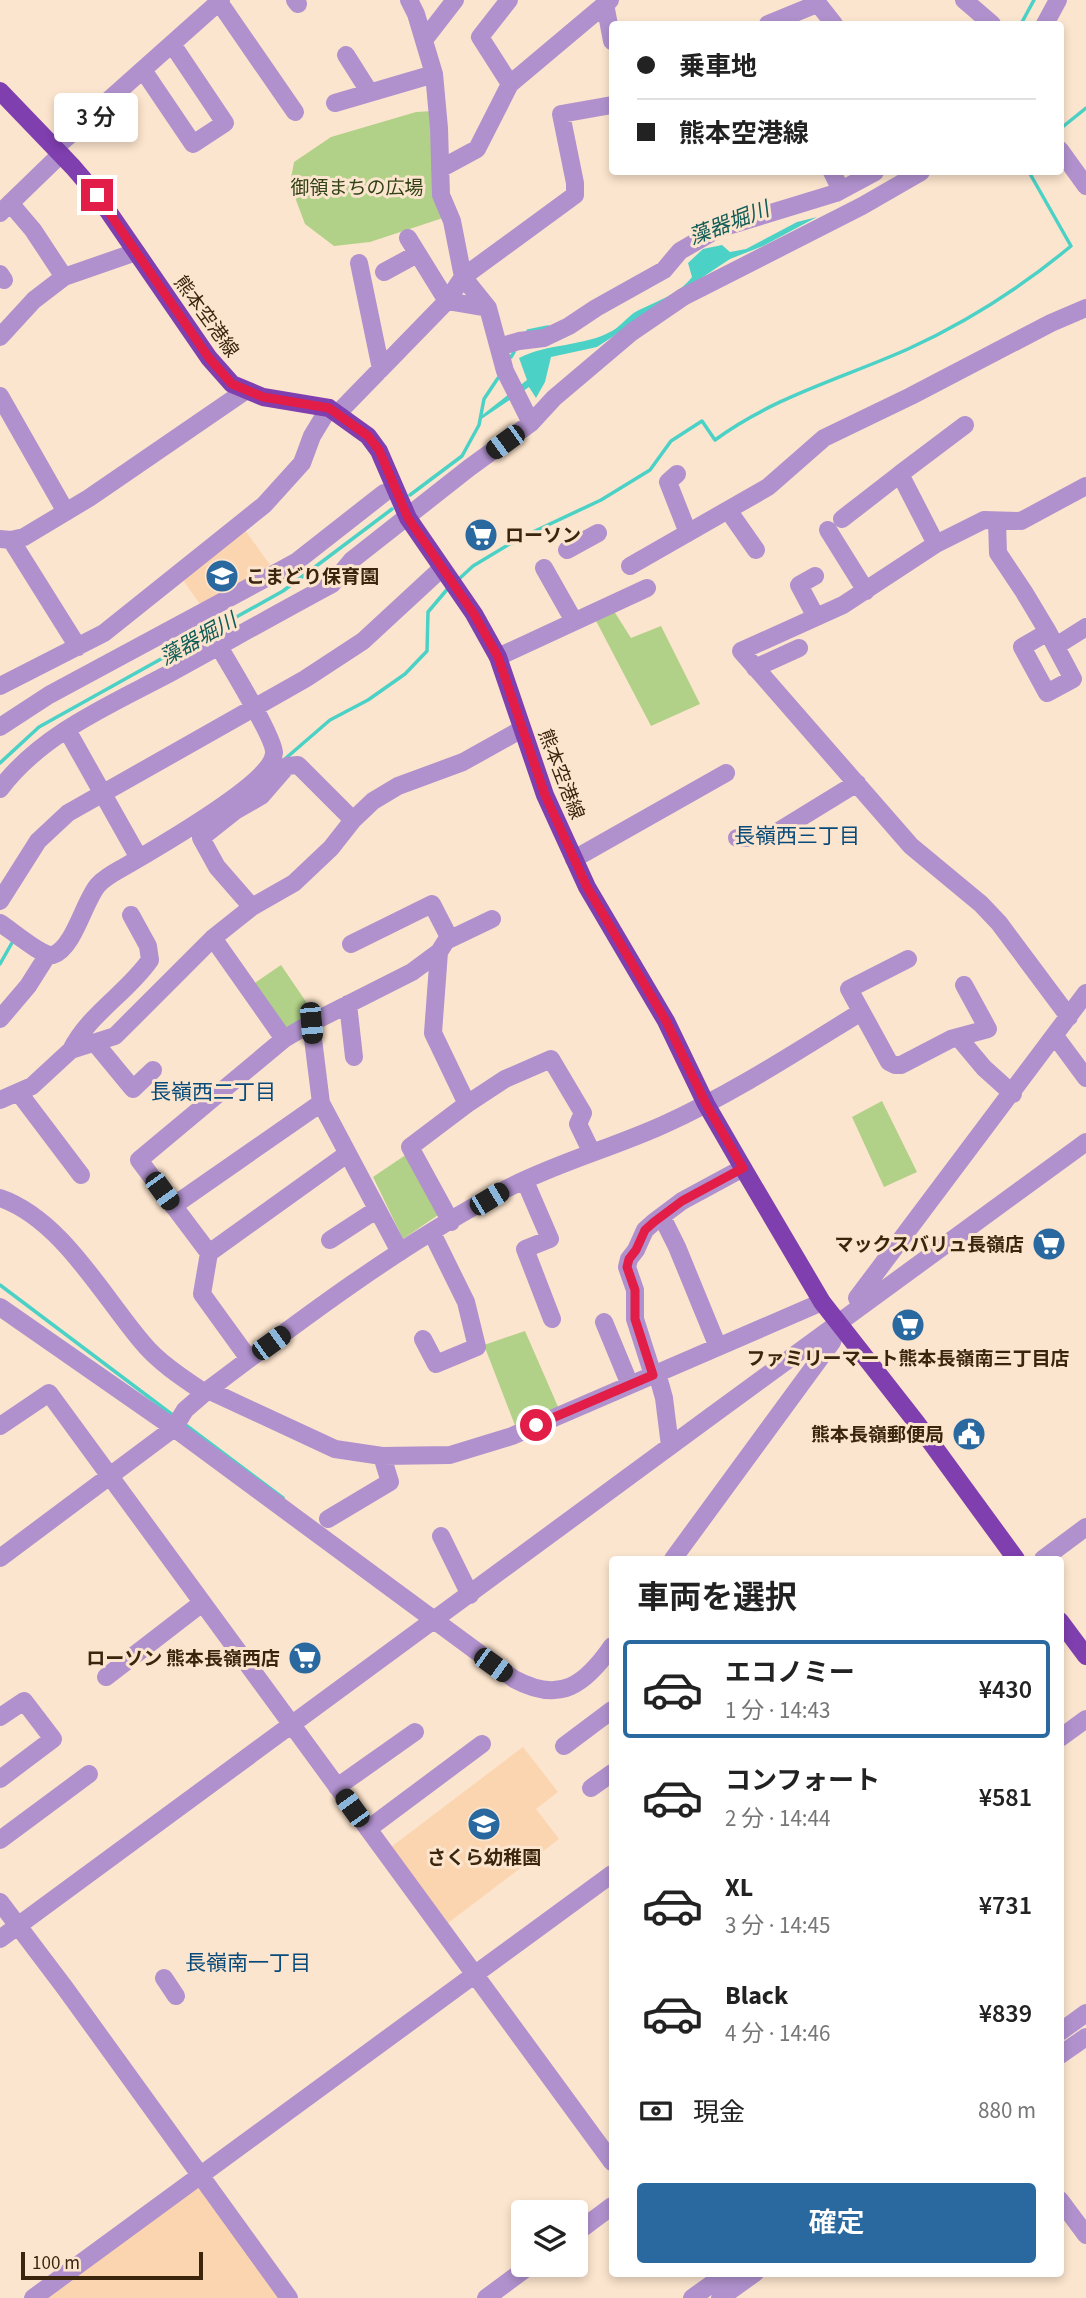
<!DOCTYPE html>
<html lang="ja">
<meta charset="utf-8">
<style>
:root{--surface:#fff;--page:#f2f2f2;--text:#222;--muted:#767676;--line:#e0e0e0;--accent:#29699f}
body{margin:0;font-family:"Source Sans 3","Noto Sans JP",sans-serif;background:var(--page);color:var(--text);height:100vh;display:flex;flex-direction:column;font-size:26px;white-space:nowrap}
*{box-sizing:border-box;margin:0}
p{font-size:23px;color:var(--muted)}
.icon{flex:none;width:38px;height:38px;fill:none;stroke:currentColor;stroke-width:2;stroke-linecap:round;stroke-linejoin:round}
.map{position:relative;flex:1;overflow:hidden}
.details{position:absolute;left:609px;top:1556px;width:455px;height:721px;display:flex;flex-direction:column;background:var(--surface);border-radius:7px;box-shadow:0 4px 10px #0003}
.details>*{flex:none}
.hud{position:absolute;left:609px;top:21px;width:455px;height:154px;border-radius:7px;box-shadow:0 4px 10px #0003;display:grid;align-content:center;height:154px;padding:0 28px;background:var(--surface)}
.fabs{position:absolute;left:511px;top:2200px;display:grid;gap:14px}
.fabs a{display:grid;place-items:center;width:77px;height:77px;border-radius:7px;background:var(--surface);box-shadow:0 4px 10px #0003;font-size:35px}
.scale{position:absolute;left:21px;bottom:18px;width:182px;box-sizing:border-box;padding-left:7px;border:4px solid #3b250c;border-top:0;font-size:19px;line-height:24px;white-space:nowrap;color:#3b250c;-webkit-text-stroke:5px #fce5ce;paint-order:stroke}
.end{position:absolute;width:32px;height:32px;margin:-16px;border:9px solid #e11d48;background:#fff;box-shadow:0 0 0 4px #fff}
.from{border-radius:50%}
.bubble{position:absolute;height:49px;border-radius:7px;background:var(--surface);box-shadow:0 4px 10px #0003;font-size:23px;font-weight:600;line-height:49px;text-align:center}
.car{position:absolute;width:21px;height:42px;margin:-21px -10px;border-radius:9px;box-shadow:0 0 5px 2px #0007;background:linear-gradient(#222 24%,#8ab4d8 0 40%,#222 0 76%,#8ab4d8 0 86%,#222 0)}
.hud b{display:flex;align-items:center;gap:24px;height:66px;font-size:26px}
.hud b+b{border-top:2px solid var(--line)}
.hud i{width:18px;height:18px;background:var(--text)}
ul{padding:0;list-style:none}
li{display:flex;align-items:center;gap:21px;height:98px;margin:0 14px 10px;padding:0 14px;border:4px solid transparent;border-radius:7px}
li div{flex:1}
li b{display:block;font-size:26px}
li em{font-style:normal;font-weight:600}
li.selected{border-color:var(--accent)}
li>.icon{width:63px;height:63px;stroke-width:1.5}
h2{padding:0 28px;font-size:32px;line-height:84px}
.pay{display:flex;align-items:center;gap:18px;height:77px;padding:0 28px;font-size:26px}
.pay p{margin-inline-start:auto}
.cta{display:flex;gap:14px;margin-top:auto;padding:14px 28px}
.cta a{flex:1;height:80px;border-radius:7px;background:var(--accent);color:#fff;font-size:28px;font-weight:600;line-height:80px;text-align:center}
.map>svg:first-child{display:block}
.built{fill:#fbd5af}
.green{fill:#b2d188}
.water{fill:#4bd1c6}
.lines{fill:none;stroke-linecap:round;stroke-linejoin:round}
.stream{stroke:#4bd1c6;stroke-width:3.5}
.minor{stroke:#b091cd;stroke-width:18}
.major{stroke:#7f3faf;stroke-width:18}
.route{stroke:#e11d48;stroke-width:9}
.labels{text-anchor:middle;stroke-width:6;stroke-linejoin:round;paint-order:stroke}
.park-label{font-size:19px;fill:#304115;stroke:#fce5ce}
.street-label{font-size:19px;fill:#3b250c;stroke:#fce5ce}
.poi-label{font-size:19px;font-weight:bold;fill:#3b250c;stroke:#fce5ce;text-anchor:end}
.water-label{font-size:21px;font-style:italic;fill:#105c57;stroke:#fce5ce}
.neighbourhood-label{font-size:21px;fill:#084a79;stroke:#fce5ce}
</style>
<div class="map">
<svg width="1086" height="2298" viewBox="0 0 1086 2298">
<rect width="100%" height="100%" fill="#fce5ce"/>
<path class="built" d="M245 530 270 565 205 611 180 576Z
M523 1747 558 1792 536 1809 559 1839 448 1923 391 1847Z
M200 2183 285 2298H42Z"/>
<path class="green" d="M433 111 446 217 370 242 334 246 305 224 290 184 294 162 331 137 416 112Z
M612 608 631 638 661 626 700 704 651 726 594 617Z
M281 965 313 1012 287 1032 252 985Z
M882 1101 917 1172 884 1187 852 1117Z
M407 1154 441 1213 403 1239 373 1177Z
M525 1331 559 1409 516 1428 484 1345Z"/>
<path class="water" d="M817 217 763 246 730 259 597 347 551 357 545 382 536 398 529 387 480 420 481 416 527 380 519 358C548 343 583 347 612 331 621 326 628 316 637 311 657 301 678 295 692 277L688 263 703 249 722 245 730 252 746 249 797 222Z"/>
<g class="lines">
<path class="stream" d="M1021 24 1034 0
M1060 129 1086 108
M528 331 548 327
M511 357 514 352
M410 495 462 456 479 425 484 399 498 378
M459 579 473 566 518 539 601 500 650 470 671 441 702 421 715 440C773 397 843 378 908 349 965 323 1023 286 1071 246L1029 172
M286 758 330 720 368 700 405 674 427 651 428 612 450 586
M0 763 39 727 283 591 392 509
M0 964 13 941
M0 1285 174 1416
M183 1423 283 1498"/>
<path class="minor" d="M295 0 298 4
M409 0 416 14 434 74 439 128 441 195 452 221 463 277 488 308 505 371 531 423
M509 0 480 37 510 84
M815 0 834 24
M964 0 992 24
M219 2 295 112
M605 4 612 41
M768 24 817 4
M1045 24 1058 0
M424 40 455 0
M346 55 370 93
M143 70 193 144 225 123 172 44
M335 103 434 74
M55 148 221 0
M1060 150 1086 186
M440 169 477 149 510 84 610 0
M832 172 841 190
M10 203 33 230 64 277
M0 213 61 154
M408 238 447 301 488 308
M359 263 381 369
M384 272 417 254
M0 274 4 280
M0 337 34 300 64 277 136 252
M499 347 519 341 544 338 569 326 596 308 664 270 680 251 718 229 836 193 875 172
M0 396 66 512
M338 413 447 301 463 277 575 195V183L561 114 612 105
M677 474 668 482 688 533
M728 510 756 550
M842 519 900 474
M997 521 998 553 1024 592 1048 632 1022 647 1047 693 1073 679 1048 632
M828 530 866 591
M0 539 11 540 24 537 89 498 245 391
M11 540 78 647
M936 544 900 474 965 425
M567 550 598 533
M630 566 768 487 824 438 911 396 1051 323 1086 308
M544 568 574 621
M815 576 799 585 816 617
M1056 646 1086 627
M498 657 647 588
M755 668 799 648
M0 686 104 633 264 505 302 463 312 436 329 408
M0 727 49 695 296 562 384 493
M67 730 139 858
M0 789C42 733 112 704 172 672 225 643 278 613 332 584L352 560 469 468 531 423 554 398 632 332 683 297 862 206 921 172
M737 838 769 837 857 783
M574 859 726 773
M0 901 38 841 68 813 305 679 363 641 442 568
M252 907 217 867 201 838 235 811 261 796 287 766 298 765 353 820
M0 923C10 929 44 958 53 955 74 948 84 901 98 885 105 877 115 872 124 867 151 851 272 783 274 753 275 739 228 662 218 645
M213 938 284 1039 139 1160 209 1253 202 1294 249 1359
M351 944 432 904 450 939
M439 952 433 1033 467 1104 410 1147 451 1222
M908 959 849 989 889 1062 895 1065H901L951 1039 958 1037 984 1068 1013 1094
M348 1004 354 1057
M1069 1017 999 923 981 904 911 846 741 651 843 605 936 544 984 520 1021 521 1086 486
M0 1019 28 986 47 956
M311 1023 412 972 439 952 446 941 492 919
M1055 1036 1086 1078
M958 1037 988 1029 964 985
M95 1043 133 1089 153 1070
M71 1050C89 1014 127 993 150 960L148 946 131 915
M19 1093 81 1175
M0 1100 32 1086 71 1050 115 1036 213 938 252 907 294 883 331 848 353 820 373 801 398 786 463 762 522 729
M321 1103 400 1252
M467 1104 505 1079 551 1059 583 1113 578 1124 592 1153
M525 1181 550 1239 525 1249 552 1319
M0 1198C61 1219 102 1295 142 1342 158 1362 184 1379 205 1393
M173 1206 321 1103 311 1023 284 1039
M662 1217 677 1247 718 1347
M330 1240 376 1210
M209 1253 347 1154
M857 1298 1086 993
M0 1307 174 1428 514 1679C560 1704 585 1685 612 1646
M604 1322 630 1385
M423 1339 436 1364 477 1347 466 1302 432 1233
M657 1373 664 1398 670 1446
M653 1375 635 1319V1290L627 1267 629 1259 636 1250 645 1230 654 1222 682 1201 743 1168
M208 1390 335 1449 382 1456 450 1455 512 1436 822 1302
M0 1426 49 1393 612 2162
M328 1519 390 1482 382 1456
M441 1536 470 1595
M0 1558 174 1428 185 1410 208 1390C303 1318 400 1245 506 1189 556 1163 612 1148 663 1125 732 1094 796 1052 861 1012
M673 1559 832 1342 839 1320
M1043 1559 1086 1527
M106 1677 202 1603
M0 1717 24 1701 53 1739 0 1779
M1060 1738 1086 1719
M564 1746 612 1710
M337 1787 415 1732
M591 1788 612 1773
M368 1829 482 1744
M0 1840 89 1774
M0 1902 65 1988 289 2298
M0 1939C364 1675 722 1405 1086 1142
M164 1978 176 1996
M1060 2032 1086 2013
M1060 2055 1086 2037
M1060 2200 1086 2235
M576 2233 612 2206
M33 2298 612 1874
M486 2298 532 2264
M692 2298 727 2273
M720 2298 755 2273"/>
<path class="major" d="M0 91 73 167 97 195 209 358 232 384 263 397 329 408 368 436 379 451 408 518 474 614 498 657 545 795 587 887 666 1021 706 1104 743 1168 822 1302 916 1422 1016 1559
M1060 1621 1086 1656"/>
</g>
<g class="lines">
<path class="route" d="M97 195 209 358 232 384 263 397 329 408 368 436 379 450 408 518 474 614 498 657 545 795 587 887 666 1021 706 1104 743 1168 682 1201 654 1222 645 1230 636 1250 629 1259 627 1267 635 1290V1319L653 1375 536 1425"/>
</g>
<defs>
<symbol id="supermarket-disc" viewBox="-11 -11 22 22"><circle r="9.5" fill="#29699f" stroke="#fce5ce"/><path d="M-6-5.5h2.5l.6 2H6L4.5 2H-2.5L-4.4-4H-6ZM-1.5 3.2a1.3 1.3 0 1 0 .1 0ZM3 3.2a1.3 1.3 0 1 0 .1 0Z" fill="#fff"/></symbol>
<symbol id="school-disc" viewBox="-11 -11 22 22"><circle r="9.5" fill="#29699f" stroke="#fce5ce"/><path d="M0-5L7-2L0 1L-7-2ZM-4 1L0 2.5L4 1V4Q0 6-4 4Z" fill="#fff"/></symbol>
<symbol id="civic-disc" viewBox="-11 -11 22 22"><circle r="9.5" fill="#29699f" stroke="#fce5ce"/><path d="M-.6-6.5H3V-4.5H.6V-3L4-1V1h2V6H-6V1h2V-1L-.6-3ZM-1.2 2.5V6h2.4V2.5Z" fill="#fff"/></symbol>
</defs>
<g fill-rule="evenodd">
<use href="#supermarket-disc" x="462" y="516" width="38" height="38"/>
<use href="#school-disc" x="203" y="557" width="38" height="38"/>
<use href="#supermarket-disc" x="1030" y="1225" width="38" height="38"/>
<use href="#supermarket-disc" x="889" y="1306" width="38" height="38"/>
<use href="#civic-disc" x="950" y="1415" width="38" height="38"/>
<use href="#supermarket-disc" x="286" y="1639" width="38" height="38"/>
<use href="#school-disc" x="465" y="1805" width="38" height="38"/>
</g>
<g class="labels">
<g class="park-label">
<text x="357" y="194">御領まちの広場</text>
</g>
<g class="street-label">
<text transform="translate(207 316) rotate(54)" y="7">熊本空港線</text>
<text transform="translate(562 774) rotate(69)" y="7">熊本空港線</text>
</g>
<g class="poi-label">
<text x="505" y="542" text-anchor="start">ローソン</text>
<text x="246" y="583" text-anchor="start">こまどり保育園</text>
<text x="1024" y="1251">マックスバリュ長嶺店</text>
<text x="908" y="1365" text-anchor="middle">ファミリーマート熊本長嶺南三丁目店</text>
<text x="944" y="1441">熊本長嶺郵便局</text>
<text x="280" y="1665">ローソン 熊本長嶺西店</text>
<text x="484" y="1864" text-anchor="middle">さくら幼稚園</text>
</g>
<g class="water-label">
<text transform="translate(729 223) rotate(-21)" y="7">藻器堀川</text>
<text transform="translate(198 639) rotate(-29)" y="7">藻器堀川</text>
</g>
<g class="neighbourhood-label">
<text x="797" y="843">長嶺西三丁目</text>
<text x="213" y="1099">長嶺西二丁目</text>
<text x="248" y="1970">長嶺南一丁目</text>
</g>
</g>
</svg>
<div class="fabs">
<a><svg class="icon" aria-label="layers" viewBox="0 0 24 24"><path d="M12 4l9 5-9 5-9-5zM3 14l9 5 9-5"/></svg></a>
</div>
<div class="scale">100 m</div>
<i class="end from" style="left:536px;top:1425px"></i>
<i class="end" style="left:97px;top:195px"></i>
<div class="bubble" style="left:54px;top:93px;width:84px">3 分</div>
<i class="car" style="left:505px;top:442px;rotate:234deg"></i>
<i class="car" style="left:311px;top:1023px;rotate:175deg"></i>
<i class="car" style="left:162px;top:1191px;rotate:144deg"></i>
<i class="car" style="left:489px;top:1199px;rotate:59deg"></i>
<i class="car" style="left:271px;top:1343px;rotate:54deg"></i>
<i class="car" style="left:493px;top:1665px;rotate:126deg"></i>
<i class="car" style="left:352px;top:1808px;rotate:324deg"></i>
<div class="hud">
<b><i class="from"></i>乗車地</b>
<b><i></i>熊本空港線</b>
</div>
<section class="details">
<h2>車両を選択</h2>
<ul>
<li class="selected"><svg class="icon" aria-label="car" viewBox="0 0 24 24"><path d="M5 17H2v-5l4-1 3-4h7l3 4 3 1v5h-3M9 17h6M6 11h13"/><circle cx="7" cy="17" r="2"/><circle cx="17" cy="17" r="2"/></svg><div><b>エコノミー</b><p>1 分 · 14:43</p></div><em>¥430</em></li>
<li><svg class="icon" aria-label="car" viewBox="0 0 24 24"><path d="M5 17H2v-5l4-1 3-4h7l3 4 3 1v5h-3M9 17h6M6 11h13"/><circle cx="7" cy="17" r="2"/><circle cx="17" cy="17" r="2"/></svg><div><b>コンフォート</b><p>2 分 · 14:44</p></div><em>¥581</em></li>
<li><svg class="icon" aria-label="car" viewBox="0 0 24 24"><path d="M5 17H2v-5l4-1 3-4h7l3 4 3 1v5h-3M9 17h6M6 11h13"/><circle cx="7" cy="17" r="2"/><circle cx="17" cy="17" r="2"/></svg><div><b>XL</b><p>3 分 · 14:45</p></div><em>¥731</em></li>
<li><svg class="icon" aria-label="car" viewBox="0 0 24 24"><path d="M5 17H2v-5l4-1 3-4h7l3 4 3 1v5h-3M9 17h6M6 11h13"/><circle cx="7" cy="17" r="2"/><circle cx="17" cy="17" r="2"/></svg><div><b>Black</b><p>4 分 · 14:46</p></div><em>¥839</em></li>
</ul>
<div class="pay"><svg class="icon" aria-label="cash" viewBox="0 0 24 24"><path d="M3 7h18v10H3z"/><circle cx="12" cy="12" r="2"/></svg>現金<p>880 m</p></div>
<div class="cta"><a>確定</a></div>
</section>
</div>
